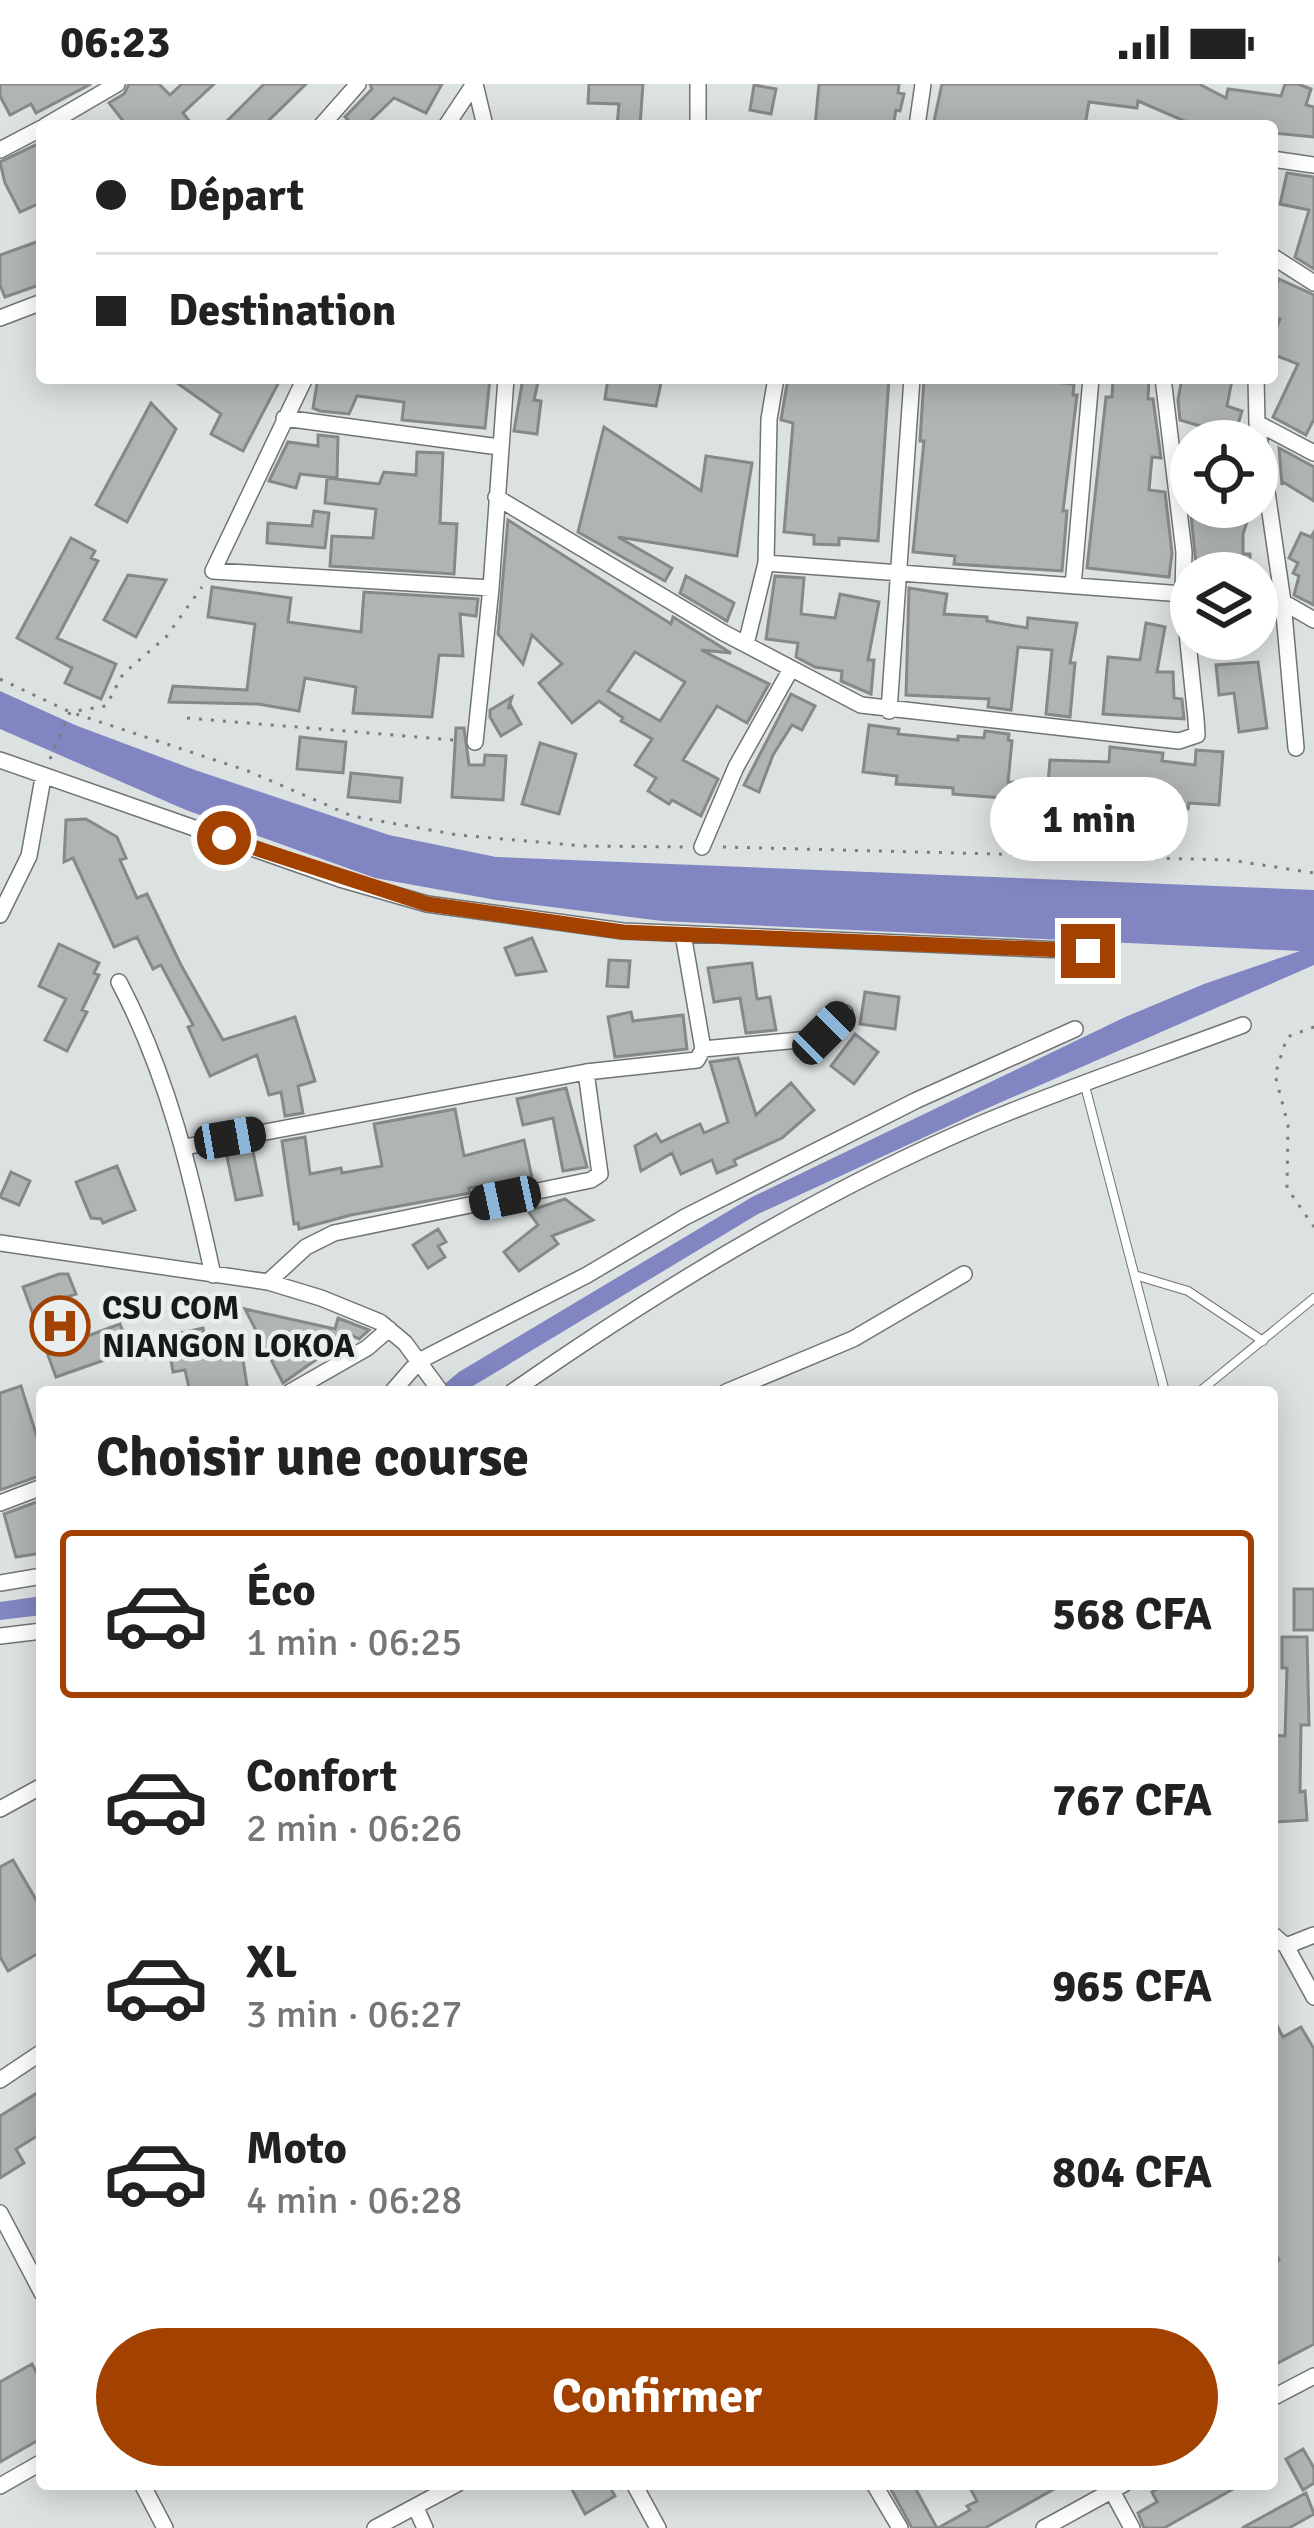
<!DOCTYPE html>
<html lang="fr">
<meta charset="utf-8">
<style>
:root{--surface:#fff;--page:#f6f6f6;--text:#222;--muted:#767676;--line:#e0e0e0;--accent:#a24100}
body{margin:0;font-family:Signika,sans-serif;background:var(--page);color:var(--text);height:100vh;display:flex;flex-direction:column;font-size:45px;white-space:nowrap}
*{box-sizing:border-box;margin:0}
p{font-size:39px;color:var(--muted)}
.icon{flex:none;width:66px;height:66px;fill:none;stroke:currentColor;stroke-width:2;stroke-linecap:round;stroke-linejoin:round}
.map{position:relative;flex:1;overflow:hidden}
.sheet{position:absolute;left:36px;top:1302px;width:1242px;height:1104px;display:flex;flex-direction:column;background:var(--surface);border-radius:12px;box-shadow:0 6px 30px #0003}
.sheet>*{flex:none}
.top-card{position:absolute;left:36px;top:36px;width:1242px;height:264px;border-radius:12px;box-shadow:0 6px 30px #0003;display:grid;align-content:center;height:264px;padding:0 60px;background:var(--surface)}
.controls{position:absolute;left:1170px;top:336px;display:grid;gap:24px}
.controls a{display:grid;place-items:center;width:108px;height:108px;border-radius:50%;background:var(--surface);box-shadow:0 6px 30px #0003;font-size:60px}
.end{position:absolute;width:54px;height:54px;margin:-27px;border:15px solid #a24100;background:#fff;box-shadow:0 0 0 6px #fff}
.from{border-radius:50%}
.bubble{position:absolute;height:84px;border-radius:42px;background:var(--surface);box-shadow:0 6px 30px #0003;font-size:39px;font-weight:800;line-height:84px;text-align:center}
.car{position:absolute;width:36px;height:72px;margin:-36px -18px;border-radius:15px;box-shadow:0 0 9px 3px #0007;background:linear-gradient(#222 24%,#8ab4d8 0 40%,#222 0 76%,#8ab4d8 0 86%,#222 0)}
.top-card b{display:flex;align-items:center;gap:42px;height:114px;font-size:45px}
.top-card b+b{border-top:3px solid var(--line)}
.top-card i{width:30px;height:30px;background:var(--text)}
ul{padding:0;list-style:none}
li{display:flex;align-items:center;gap:36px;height:168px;margin:0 24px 18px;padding:0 36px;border:6px solid transparent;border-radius:12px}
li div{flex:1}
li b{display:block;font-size:45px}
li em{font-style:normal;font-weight:800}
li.selected{border-color:var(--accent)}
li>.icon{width:108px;height:108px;stroke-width:1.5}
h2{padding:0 60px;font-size:54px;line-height:144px}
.button{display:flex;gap:24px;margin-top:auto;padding:24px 60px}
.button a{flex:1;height:138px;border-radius:72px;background:var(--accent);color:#fff;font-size:48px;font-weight:800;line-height:138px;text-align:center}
.status{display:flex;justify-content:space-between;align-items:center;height:84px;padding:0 60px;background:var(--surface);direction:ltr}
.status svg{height:33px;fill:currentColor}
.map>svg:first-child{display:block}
.water{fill:#8185c1}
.building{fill:#b0b5b4;stroke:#858988;stroke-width:3;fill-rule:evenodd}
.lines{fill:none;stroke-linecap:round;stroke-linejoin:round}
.lane-casing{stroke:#707475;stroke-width:10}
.street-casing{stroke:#707475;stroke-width:18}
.path{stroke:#7a7d7e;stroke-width:3;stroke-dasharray:3 9;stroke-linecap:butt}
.lane{stroke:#fff;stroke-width:8}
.street{stroke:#fff;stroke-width:15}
.route{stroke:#a24100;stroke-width:15}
.labels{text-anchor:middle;stroke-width:9;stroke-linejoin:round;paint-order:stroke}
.poi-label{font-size:33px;font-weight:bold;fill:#181a1a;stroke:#e9eeef;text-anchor:start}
</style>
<div class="status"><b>06:23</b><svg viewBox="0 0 49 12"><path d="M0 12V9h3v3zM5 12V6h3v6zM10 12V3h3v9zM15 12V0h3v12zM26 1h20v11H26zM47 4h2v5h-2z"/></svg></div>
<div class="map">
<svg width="1314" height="2444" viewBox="0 0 1314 2444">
<rect width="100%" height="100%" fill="#dce1e2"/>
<path class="water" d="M0 607 75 641 195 686 389 751 496 773 1314 806V881L981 1027 758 1130 463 1308H435L459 1288 752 1113 1123 934 1204 900 1300 867 662 837 496 816 375 794 186 726 0 645Z
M42 1512V1531L0 1536V1518Z"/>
<path class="building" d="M0 0H91L36 29 31 20 10 31 0 12Z
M129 0H159L170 11 182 0H214L183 29 193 42H127L109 19 124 10Z
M264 0H306L263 42H222Z
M370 0H442L426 29 394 14 365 42H354L345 33 372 5Z
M589 0H643L640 42H617L619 20 588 19Z
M819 0H899L898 9 904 10 900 27 896 26 893 42H815Z
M942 0H1199L1226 14 1228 5 1281 12 1285 0H1298L1311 5 1306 21 1314 23V53L1272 49V42H1196L1138 17 1137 24 1089 18 1085 42H933Z
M754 1 776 5 771 30 750 26Z
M42 58V118L20 128 5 99 0 78Z
M1287 89 1314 93V185L1295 173 1309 126 1280 120Z
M42 156V200L5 213 0 201V171Z
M1279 195 1314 211V335L1306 351 1273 333 1298 280 1272 270V256L1280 235 1272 231V209Z
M170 294H281L243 367 211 350 221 330Z
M318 294H490L485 344 402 336 404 318 357 312 349 330 320 327 313 324Z
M523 294 538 298 534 316 541 317 537 350 514 347Z
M608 294H662L656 322 605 315Z
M788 294H889L878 457 839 454V461L814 460V451L784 448 793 339 781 336Z
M924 294H1008L1074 300 1073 311H1077L1063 427H1067L1062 487 954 480 955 472 913 468 924 357H920Z
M1113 294H1149L1148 315H1153L1161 374 1152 373 1149 406 1165 408 1172 469 1169 493 1087 484 1106 313H1112Z
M1182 294 1232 296 1227 322 1242 327 1233 357H1204L1207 344 1180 336 1178 316Z
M151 319 176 345 127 438 96 421Z
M604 343 701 407 706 372 752 379 737 472 618 453 672 484 665 497 578 448Z
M318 351 338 353 337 394 300 390 296 404 269 397 288 358 318 362Z
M1279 364 1314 383V417L1283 398 1282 401Z
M417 368 443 369 440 439 457 440 454 490 330 482 332 452 373 454 376 425 325 419 327 394 379 400 384 388 416 391Z
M1189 410 1191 423H1213L1211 431 1223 435 1229 423H1252L1243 450V470H1250V489H1213L1212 481H1196Z
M314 427 329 429 325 464 267 459 268 439 312 442Z
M508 436 671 540 673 533 731 569 701 566 769 600 747 639 717 622 683 676 718 695 701 732 672 716 669 720 648 707 656 694 635 681 652 655 621 637 623 634 599 617 572 639 539 599 562 580 532 551 523 580 498 550ZM635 568 685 598 660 637 608 607Z
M1314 448V521L1294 511 1299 492 1293 489 1298 479 1289 474 1301 449 1311 453Z
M71 454 95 467 91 474 98 477 57 554 116 580 101 615 65 599 72 584 17 554Z
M128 491 166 496 136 553 104 536Z
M686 492 734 519 727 537 680 509Z
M775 492 804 494 801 530 835 534 840 510 879 518 868 576H874L871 610 841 597 842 587 815 583 796 573 798 559 766 555Z
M212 503 291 514 288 538 361 548 364 508 478 515 476 532 460 530 463 572 439 571 432 633 353 629 356 603 305 594 299 627 258 620 169 618 173 602 247 606 255 540 208 533Z
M909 504 947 510 944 530 987 533V537L1027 544 1028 534 1077 539 1070 579H1075L1070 633 1046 630 1052 566 1018 563 1011 626 988 623 989 615 906 611Z
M1146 539 1165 543 1157 588H1173L1174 614 1182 615 1184 635 1103 630 1108 573 1140 576Z
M1258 578 1267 644 1239 648 1234 609 1219 611 1216 581Z
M791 610 815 622 802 646 792 641 773 671 759 708 744 701Z
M512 613 508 625 511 622 521 640 501 652 490 633V626Z
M869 641 899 645 898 650 958 656V652L984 654 985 647 1009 650 1008 656 1012 657 1008 698 1048 700 1050 676 1109 678 1110 663 1163 669 1162 677 1195 681 1196 666 1223 668 1219 721 1189 719 1188 725 1163 723 1164 713 1127 709 1125 724 953 710V704L896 700 897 692 863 688Z
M456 644H464L469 681H484L485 671 506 672 503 716 452 713Z
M300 653 346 658 343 689 297 685Z
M540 659 576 670 559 730 522 720Z
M351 689 402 694 400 718 348 713Z
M86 735 117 753 126 774 120 776 137 814 147 810 181 881 223 956 295 933 315 997 298 1002 303 1029 285 1032 281 1008 269 1011 257 971 210 992 188 943 193 941 161 881 153 885 137 853 114 863 73 774 64 778 66 736Z
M532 854 546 887 516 891 505 864Z
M59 860 99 879 94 889 99 891 82 926 87 928 67 967 45 956 66 915 39 902Z
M609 876 630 877 628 903 607 902Z
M752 879 757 915 770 913 776 946 746 949 740 914 714 918 708 884Z
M865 908 899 913 895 945 860 940Z
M631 928 633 937 683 931 687 965 615 973 608 933Z
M855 950 878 968 854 1000 831 982Z
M738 974 756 1031 791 999 814 1026 782 1054 734 1076 736 1081 717 1089 712 1076 681 1090 672 1069 641 1087 635 1062 656 1050 661 1058 700 1040 704 1049 728 1038 710 978Z
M566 1004 587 1083 563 1087 553 1034 523 1041 517 1015Z
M455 1025 464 1072 524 1056 532 1094 469 1104 470 1109 351 1131 299 1145 298 1139 294 1140 282 1057 305 1053 310 1090 341 1084 342 1089 382 1082 374 1040Z
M252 1063 262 1111 236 1116 226 1068Z
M117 1082 135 1126 103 1139 101 1135 91 1134 76 1098Z
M11 1088 30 1097 19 1121 0 1113Z
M565 1115 593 1136 552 1152 558 1160 519 1187 504 1168 538 1141 528 1127Z
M438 1145 446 1158 438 1162 445 1173 428 1184 413 1161Z
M59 1190H68L76 1210 67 1213 82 1254 120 1240 130 1267 56 1293 23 1203Z
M245 1225 335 1245 338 1234 369 1246 359 1255 351 1251 283 1299Z
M203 1244 207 1266 240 1257 248 1308H190L185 1286 173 1288 167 1252Z
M21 1302 42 1369V1391L0 1406V1309Z
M42 1416V1469L16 1473 4 1430Z
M1294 1505H1314V1546H1294Z
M1282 1553H1307L1309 1641H1301L1300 1708 1305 1707 1307 1736 1276 1738 1272 1651 1285 1652 1287 1584H1282Z
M13 1776 42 1826V1867L8 1887 0 1873V1783Z
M1272 1932 1283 1953 1301 1943 1314 1965V2260L1272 2282V2180L1279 2176 1272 2163Z
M42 2006V2049L16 2065 24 2079 0 2094V2032Z
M32 2280 42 2298V2354L0 2378V2298Z
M1303 2365 1314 2384V2399L1303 2406 1286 2375Z
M569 2400H608L615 2412 585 2430Z
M888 2400H913L937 2444H912Z
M968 2400H1063L985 2444H938L970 2426 967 2422 977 2417Z
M1165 2400H1242L1164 2444H1144L1138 2429 1157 2418 1152 2408Z
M1306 2409 1314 2430 1289 2444H1242Z"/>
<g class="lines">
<defs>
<path id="lane" d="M1085 1002 1165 1308
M1138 1192 1188 1207 1263 1257
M1199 1308 1314 1214"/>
<path id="street" d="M475 0 485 42
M45 42 117 0
M321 42 358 0
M446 42 474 0
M698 42V0
M917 42 923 0
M0 66 42 44
M1272 75 1314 81
M1272 172 1314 199
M0 234 42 218
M305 294 213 487 491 504
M1256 294 1257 339 1283 518 1296 664
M284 334 499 363
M1257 339 1314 369
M496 413 722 548 861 621 1179 657 1197 651 1196 635 1183 510 1184 468 1163 294
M766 479 1183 510
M1073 502 1091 294
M1283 518 1314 536
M746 560 766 479 769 335 776 294
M889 627 912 294
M475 658 491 504 506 294
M0 676 340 795 427 820 623 847 1087 867
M702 763 736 683 791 585
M0 831 29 772 43 694
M119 898C168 991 191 1090 213 1191
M703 965 810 955 824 949 845 929
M185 1063 586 988 697 976 703 965 683 850
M0 1159 268 1198 321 1214 380 1238 405 1259 441 1308
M268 1198 306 1163 334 1149 591 1096 600 1090 586 988
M290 1308 367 1264 389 1245
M392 1308 419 1277 587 1191 685 1133 917 1016 1075 945
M512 1308C658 1206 814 1111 978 1041 1065 1004 1155 974 1243 941
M726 1308 853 1255 964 1190
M0 1419 42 1403
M0 1499 42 1492
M0 1552 42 1547
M0 1725 42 1702
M1272 1850 1286 1862 1314 1913
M1286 1862 1314 1851
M0 1996 42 1968
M0 2129 42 2209
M1272 2314 1314 2292
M142 2400 165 2444
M634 2400 658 2444
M874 2400 900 2444
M0 2402 42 2378
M1112 2407 1132 2444
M416 2424 425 2444
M375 2444 457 2400
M1044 2444 1124 2400"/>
</defs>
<use href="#lane" class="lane-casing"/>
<use href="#street" class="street-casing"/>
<path class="path" d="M0 595 70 628 248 687 352 732 458 751 584 762 684 763
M187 634 454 656
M50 675 70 628 106 622 123 590 166 553 202 503
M723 763 1230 776 1314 789
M1314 943 1287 953 1275 991 1288 1041 1287 1104 1314 1143"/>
<use href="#lane" class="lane"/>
<use href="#street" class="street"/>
</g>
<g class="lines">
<path class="route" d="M224 754 427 820 623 848 1088 867"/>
</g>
<defs>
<symbol id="hospital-ring" viewBox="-11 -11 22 22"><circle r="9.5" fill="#e9eeef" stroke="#a24100" stroke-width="1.5"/><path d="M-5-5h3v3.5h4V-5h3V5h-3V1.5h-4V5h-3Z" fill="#a24100"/></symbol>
</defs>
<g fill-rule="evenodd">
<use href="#hospital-ring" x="27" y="1209" width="66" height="66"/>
</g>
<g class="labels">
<g class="poi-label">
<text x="102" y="1235">CSU COM<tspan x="102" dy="38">NIANGON LOKOA</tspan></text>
</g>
</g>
</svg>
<div class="controls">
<a><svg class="icon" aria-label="locate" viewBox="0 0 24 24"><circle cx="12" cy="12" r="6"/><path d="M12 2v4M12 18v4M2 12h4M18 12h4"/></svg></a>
<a><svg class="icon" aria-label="layers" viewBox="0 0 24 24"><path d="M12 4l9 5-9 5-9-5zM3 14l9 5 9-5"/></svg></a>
</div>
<i class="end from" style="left:224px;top:754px"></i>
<i class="end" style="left:1088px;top:867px"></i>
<div class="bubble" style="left:990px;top:693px;width:198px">1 min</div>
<i class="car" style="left:824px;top:949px;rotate:45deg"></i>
<i class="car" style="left:230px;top:1054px;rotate:80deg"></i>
<i class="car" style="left:505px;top:1114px;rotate:258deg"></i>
<div class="top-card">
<b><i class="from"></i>Départ</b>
<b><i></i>Destination</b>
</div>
<section class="sheet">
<h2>Choisir une course</h2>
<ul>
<li class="selected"><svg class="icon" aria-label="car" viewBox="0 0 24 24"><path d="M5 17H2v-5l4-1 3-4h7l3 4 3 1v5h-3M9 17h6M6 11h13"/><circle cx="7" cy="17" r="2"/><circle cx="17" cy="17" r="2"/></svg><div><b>Éco</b><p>1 min · 06:25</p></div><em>568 CFA</em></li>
<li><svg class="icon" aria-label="car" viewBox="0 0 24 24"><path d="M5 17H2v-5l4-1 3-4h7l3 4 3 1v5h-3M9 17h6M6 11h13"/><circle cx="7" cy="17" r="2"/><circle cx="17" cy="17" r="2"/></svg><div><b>Confort</b><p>2 min · 06:26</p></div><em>767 CFA</em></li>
<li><svg class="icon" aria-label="car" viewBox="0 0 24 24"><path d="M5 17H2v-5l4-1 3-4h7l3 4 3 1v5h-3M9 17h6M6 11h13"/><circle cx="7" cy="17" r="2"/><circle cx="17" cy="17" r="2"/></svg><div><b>XL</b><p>3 min · 06:27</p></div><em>965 CFA</em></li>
<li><svg class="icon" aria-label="car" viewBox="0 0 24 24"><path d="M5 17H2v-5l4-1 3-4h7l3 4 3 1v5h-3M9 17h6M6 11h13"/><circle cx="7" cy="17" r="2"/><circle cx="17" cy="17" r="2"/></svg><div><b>Moto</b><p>4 min · 06:28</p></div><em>804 CFA</em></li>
</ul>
<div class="button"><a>Confirmer</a></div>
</section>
</div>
